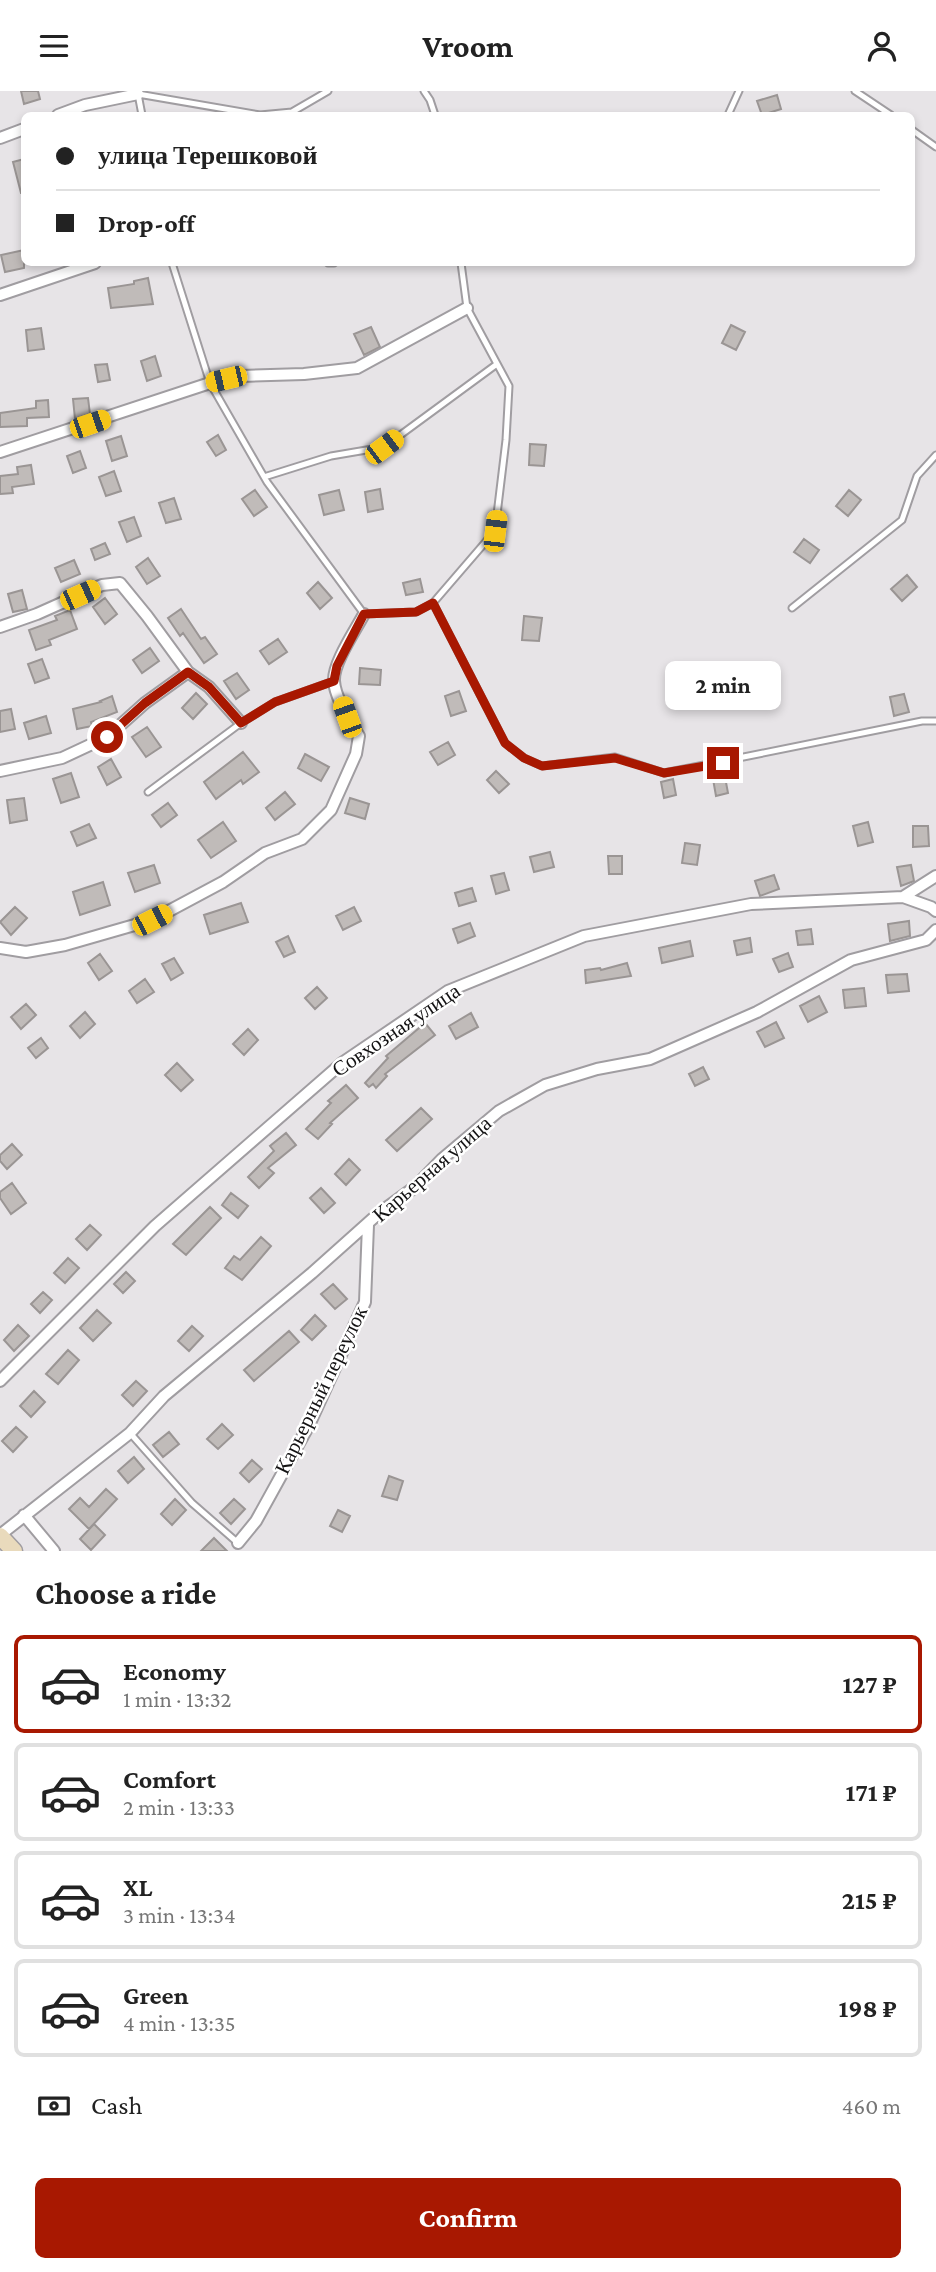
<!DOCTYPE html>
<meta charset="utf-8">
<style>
:root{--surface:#fff;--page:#f2f2f2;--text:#222;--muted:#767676;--line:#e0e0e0;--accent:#a81801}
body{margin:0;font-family:"Crimson Pro",serif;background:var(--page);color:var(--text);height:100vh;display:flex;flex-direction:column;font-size:26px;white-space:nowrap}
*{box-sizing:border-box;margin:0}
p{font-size:23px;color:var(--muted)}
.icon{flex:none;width:38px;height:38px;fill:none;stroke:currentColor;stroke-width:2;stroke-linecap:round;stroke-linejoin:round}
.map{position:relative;height:1460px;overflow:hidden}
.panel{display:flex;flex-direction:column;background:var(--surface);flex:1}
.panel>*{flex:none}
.hud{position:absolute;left:21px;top:21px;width:894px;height:154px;border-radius:10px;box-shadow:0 4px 10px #0003;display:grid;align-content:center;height:154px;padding:0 35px;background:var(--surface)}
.end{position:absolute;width:32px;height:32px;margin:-16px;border:9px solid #a81801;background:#fff;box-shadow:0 0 0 4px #fff}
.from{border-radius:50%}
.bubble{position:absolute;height:49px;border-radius:10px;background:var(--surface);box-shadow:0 4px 10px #0003;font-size:23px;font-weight:700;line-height:49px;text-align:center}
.car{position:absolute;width:21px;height:42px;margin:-21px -10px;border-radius:9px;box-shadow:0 0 5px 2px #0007;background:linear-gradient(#f5c518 24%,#345 0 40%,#f5c518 0 76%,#345 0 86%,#f5c518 0)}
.hud b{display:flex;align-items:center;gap:24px;height:66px;font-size:26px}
.hud b+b{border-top:2px solid var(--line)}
.hud i{width:18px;height:18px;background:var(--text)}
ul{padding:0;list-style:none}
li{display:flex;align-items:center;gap:21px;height:98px;margin:0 14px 10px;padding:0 21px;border:4px solid var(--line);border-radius:10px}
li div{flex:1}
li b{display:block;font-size:26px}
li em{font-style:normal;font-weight:700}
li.on{border-color:var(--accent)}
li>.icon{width:63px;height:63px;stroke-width:1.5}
h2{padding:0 35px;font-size:32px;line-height:84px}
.pay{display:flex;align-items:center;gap:18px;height:77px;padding:0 35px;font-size:26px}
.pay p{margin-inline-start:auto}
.button{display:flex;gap:14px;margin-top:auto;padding:14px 35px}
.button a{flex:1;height:80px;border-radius:10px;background:var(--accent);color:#fff;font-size:28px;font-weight:700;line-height:80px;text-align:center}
header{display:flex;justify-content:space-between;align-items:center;height:91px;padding:0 35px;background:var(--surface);font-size:32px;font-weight:700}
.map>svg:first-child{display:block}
.building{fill:#c0bbb9;stroke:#9a9594;stroke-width:2}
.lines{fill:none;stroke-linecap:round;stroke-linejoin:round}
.lane-casing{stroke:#a09da1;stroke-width:9}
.street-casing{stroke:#a09da1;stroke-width:14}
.secondary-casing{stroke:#a09da1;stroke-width:19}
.lane{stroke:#fff;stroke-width:5}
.street{stroke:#fff;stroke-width:10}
.secondary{stroke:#e9dabc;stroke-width:16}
.route{stroke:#a81801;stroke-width:9}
.labels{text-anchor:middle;stroke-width:5;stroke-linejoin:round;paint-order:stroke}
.street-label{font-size:21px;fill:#131213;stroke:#fff}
</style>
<header><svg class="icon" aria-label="menu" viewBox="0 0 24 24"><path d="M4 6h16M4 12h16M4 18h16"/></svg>Vroom<svg class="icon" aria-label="person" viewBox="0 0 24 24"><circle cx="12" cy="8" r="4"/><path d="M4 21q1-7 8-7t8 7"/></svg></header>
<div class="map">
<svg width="936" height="1460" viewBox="0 0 936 1460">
<rect width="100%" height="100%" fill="#e7e4e7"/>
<path class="building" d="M21 0H38L40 8 24 13Z
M777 4 781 18 762 24 757 10Z
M24 68V102H21L13 71Z
M24 159V177L5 181 1 164Z
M148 187 153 213 111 217 108 197 134 193V190Z
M731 234 745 241 736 259 722 252Z
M371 236 380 256 364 264 354 243Z
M41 237 44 258 28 260 26 239Z
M155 265 161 285 147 290 141 270Z
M107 273 110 289 98 291 95 274Z
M88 307 90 323 75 328 73 308Z
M48 309 49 326 27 327V335L0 336V322L36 317V310Z
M218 344 226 359 216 365 207 351Z
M121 345 127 365 112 370 106 350Z
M530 353 546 354 544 375 529 374Z
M80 360 86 377 73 382 67 365Z
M31 374 34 393 12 396 13 402 0 403V385L18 383 17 376Z
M114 380 121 400 106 405 99 386Z
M380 398 383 418 368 421 365 401Z
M255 399 267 416 254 425 242 408Z
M339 399 344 419 324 424 319 404Z
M849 399 861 409 848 425 836 415Z
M174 407 181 428 166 432 159 412Z
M134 426 141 445 127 451 119 431Z
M804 448 819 459 810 472 794 461Z
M105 452 110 463 95 469 91 458Z
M148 467 160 485 147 493 136 476Z
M74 469 80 483 61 491 55 477Z
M907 484 917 496 902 510 891 498Z
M420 488 423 501 406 504 403 492Z
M318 491 332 507 320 518 307 502Z
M22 499 27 518 13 521 8 503Z
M105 507 117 523 105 533 93 516Z
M181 518 201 548 205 546 217 563 204 572 183 542 180 545 168 527Z
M70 519 77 538 49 549 51 554 36 559 29 539 57 529 55 525Z
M524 525 542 527 539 550 522 549Z
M278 548 287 561 269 573 260 560Z
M150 557 159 570 142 582 133 569Z
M42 568 49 587 35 592 28 573Z
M360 577 381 579 380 594 359 593Z
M237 582 249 599 236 608 224 590Z
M459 600 466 620 451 625 445 605Z
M196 602 207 613 193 628 182 617Z
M904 603 909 621 894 625 890 606Z
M112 605 117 621 91 631 92 635 77 638 73 618 101 611 100 610Z
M11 618 15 638 0 641V620Z
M46 625 51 642 29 648 24 632Z
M147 636 161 656 146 666 132 646Z
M448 651 455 664 438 674 430 661Z
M243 661 259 681 243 693 241 689 216 708 204 691Z
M305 663 329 676 321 690 298 677Z
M111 668 121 686 107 694 98 676Z
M496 680 509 693 499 702 487 689Z
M71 682 79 706 61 712 53 688Z
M725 686 728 702 716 705 713 688Z
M673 688 676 704 664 707 661 691Z
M285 701 295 713 275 729 266 717Z
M24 707 27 729 10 732 7 709Z
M350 707 369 713 365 728 345 722Z
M168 712 177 724 161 736 152 724Z
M223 731 236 750 211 767 198 749Z
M868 731 873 751 858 755 853 735Z
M89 733 96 747 77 755 71 741Z
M913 735H928L929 755 913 756Z
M685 752 700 754 697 774 682 772Z
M550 761 554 776 534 781 530 766Z
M608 765H622V783H609Z
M154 774 160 792 135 801 128 782Z
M911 774 914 790 901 795 897 776Z
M504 782 509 799 496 803 491 785Z
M774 784 779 798 760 805 755 790Z
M103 791 110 814 80 824 73 801Z
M472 797 476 810 459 815 455 802Z
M241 812 248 831 210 843 204 824Z
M15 816 27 827 11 844 0 831Z
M354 816 361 830 343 839 336 825Z
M909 830 910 845 890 850 888 833Z
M470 832 475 845 458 852 453 838Z
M811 838 813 853 798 854 796 840Z
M288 845 295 861 284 866 276 851Z
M750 847 752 861 737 864 734 850Z
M690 850 693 865 662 872 659 857Z
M788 862 793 876 779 881 773 868Z
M100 863 112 880 99 889 88 872Z
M174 867 183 882 171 889 162 873Z
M627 872 631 885 586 892 585 879 600 877 601 879Z
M907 883 909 900 888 902 886 884Z
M145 888 154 901 137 912 129 900Z
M317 896 327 907 315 918 305 907Z
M864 897 866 915 845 917 843 899Z
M819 905 827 921 808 931 800 915Z
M26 913 36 924 21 938 11 926Z
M85 921 95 933 80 947 70 935Z
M471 922 478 936 456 948 449 935Z
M776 931 784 947 765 956 757 941Z
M425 932 435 944 385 983 387 985 376 997 373 993 369 996 365 992 388 967 386 965Z
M248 938 258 949 244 964 233 953Z
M41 947 48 957 36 967 28 957Z
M177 972 193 989 181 1000 165 984Z
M703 976 709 988 695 995 689 983Z
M346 994 358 1007 330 1032 332 1033 318 1048 306 1038 331 1012 328 1010Z
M421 1017 432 1028 397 1060 386 1049Z
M286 1042 296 1054 268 1077 274 1082 259 1097 248 1086 274 1060 270 1055Z
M12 1053 22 1064 7 1078 0 1070V1064Z
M349 1068 360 1079 346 1094 335 1083Z
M12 1092 26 1112 11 1123 0 1107V1101Z
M321 1097 335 1112 324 1122 310 1107Z
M231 1102 248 1115 238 1127 222 1114Z
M210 1116 221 1127 186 1164 173 1153Z
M90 1134 101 1144 87 1159 76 1148Z
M261 1146 271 1155 242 1189 225 1177 234 1165 240 1169Z
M68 1167 79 1177 65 1192 54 1182Z
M126 1181 135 1190 123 1202 114 1193Z
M333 1193 347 1208 335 1218 321 1203Z
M43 1201 52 1209 40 1222 31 1213Z
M97 1219 111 1232 93 1250 80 1237Z
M315 1224 326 1235 312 1249 301 1239Z
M18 1234 29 1245 14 1260 4 1249Z
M192 1235 203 1245 189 1260 178 1250Z
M289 1240 299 1251 254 1290 244 1279Z
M68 1259 79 1269 58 1293 46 1283Z
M136 1290 147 1300 133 1315 122 1304Z
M34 1300 45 1311 31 1326 20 1315Z
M222 1333 233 1344 218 1358 207 1348Z
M16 1336 27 1346 13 1361 2 1350Z
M169 1341 179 1353 163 1366 153 1354Z
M134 1366 144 1378 128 1392 118 1380Z
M252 1369 262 1378 249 1391 240 1382Z
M389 1385 403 1390 397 1409 382 1405Z
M106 1398 117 1408 89 1438 69 1418 80 1407 89 1416Z
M175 1408 186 1419 172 1434 161 1423Z
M234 1408 245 1418 231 1433 220 1422Z
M338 1419 350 1425 342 1441 330 1435Z
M94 1433 105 1444 91 1459 80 1448Z
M214 1447 227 1460H201Z"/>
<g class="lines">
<defs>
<path id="lane" d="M424 0 430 9 435 24
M855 0 891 24
M138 3 260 24 292 21 328 0
M138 3 142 24
M728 24 739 0
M912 39 936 56
M172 172 210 292 267 391 364 523 416 521 433 512 505 652 524 667 542 675 615 666 664 682 922 630H936
M328 172H334
M264 386 331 365 384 356 497 273
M433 512 495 440 506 349 509 295 467 217 461 172
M792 517 902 429 917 385 936 364
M148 701 241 632 275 611 334 590
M130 1342 192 1412 238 1452"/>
<path id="street" d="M58 24 85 14 138 3
M0 47 24 38
M0 204 95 172
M0 361 210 292 242 285 304 283 357 277 467 217
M0 536 37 523 102 494 120 492 147 525 188 581 209 596 241 632
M0 680 62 667 107 646 145 612 188 581
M903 806 931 816 936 820
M0 857 26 861 65 854 152 829 223 791 265 762 302 748 331 719 356 663 359 645C350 631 335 607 334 590 333 572 355 540 364 523
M0 1290 155 1135 342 972 448 900 584 845 751 813 903 806 936 785
M24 1424 54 1460
M0 1444 130 1342 164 1305 312 1182 378 1123 415 1096 442 1068 499 1020 545 994 597 978 650 968 757 921 851 869 926 849 936 839
M238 1452 256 1430 309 1334 365 1211 368 1134"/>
<path id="secondary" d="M0 1445 14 1460"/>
</defs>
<use href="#lane" class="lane-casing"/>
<use href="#street" class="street-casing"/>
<use href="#secondary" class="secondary-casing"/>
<use href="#lane" class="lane"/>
<use href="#street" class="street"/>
<use href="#secondary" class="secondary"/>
</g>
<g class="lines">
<path class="route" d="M107 646 145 612 188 581 209 596 241 632 275 611 334 590 337 575 364 523 416 521 433 512 505 652 524 667 542 675 615 667 664 682 723 672"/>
</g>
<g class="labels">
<g class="street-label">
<text transform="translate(396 939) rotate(-34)" y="7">Совхозная улица</text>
<text transform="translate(432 1078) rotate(-41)" y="7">Карьерная улица</text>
<text transform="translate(321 1299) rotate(-64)" y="7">Карьерный переулок</text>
</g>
</g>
</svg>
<i class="end from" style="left:107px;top:646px"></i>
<i class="end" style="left:723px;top:672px"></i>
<div class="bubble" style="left:665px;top:570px;width:116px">2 min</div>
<i class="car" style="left:226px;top:288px;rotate:257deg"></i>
<i class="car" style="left:90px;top:333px;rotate:71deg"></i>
<i class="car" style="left:384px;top:356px;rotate:53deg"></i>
<i class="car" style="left:495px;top:440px;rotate:7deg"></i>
<i class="car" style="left:80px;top:504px;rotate:66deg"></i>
<i class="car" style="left:347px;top:626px;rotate:340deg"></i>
<i class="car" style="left:152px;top:829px;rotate:63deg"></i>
<div class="hud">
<b><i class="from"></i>улица Терешковой</b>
<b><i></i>Drop-off</b>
</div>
</div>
<section class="panel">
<h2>Choose a ride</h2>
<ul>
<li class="on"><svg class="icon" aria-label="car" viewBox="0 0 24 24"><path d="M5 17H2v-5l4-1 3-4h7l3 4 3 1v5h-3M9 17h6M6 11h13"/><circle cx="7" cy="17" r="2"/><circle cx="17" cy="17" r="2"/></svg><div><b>Economy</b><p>1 min · 13:32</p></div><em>127 ₽</em></li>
<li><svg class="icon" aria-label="car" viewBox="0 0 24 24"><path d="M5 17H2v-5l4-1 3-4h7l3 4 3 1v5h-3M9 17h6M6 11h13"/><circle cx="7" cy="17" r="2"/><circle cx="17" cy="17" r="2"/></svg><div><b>Comfort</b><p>2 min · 13:33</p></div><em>171 ₽</em></li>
<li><svg class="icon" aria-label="car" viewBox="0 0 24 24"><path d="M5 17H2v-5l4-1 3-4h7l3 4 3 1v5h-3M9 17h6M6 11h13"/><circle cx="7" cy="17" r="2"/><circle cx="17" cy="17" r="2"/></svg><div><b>XL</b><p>3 min · 13:34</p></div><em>215 ₽</em></li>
<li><svg class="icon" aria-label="car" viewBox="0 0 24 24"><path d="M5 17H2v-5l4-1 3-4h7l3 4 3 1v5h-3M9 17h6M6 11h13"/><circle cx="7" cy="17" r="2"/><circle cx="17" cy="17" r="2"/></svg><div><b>Green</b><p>4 min · 13:35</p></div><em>198 ₽</em></li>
</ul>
<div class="pay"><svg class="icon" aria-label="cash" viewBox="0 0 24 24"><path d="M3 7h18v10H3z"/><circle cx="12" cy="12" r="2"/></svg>Cash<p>460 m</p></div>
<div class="button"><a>Confirm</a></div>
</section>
